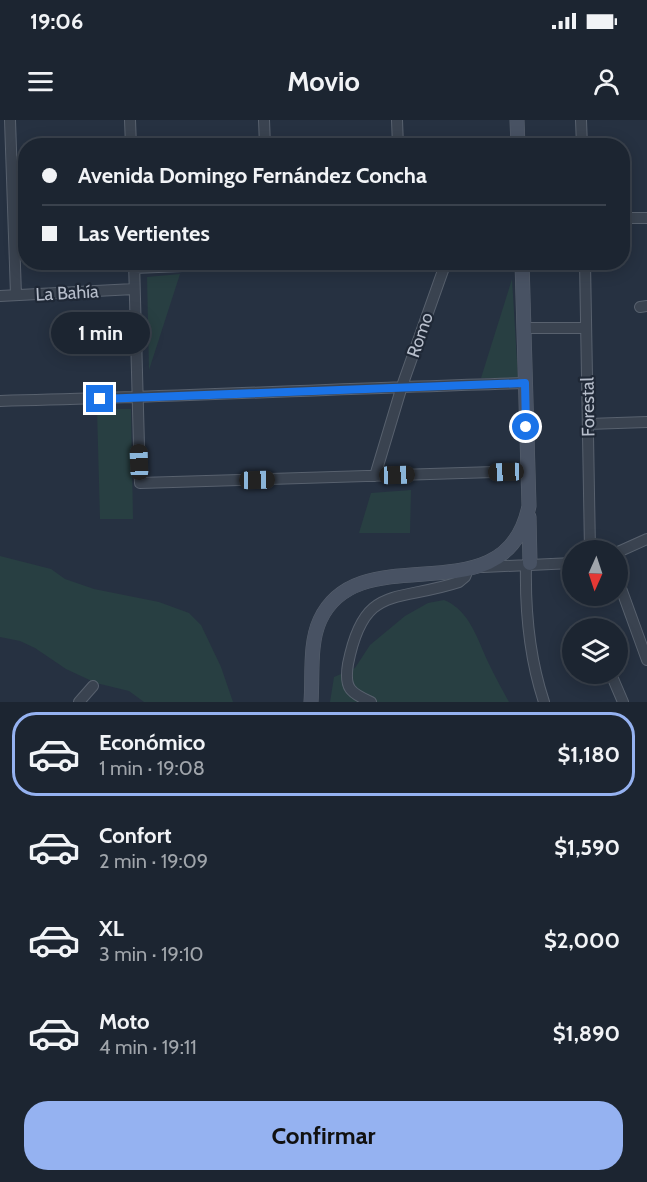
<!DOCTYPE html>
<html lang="es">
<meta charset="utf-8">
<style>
:root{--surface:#1c2531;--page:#252d39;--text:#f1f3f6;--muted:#a0a5ab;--line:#3a424d;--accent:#95b2f1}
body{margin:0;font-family:Cabin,sans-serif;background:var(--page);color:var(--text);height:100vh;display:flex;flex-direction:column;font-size:22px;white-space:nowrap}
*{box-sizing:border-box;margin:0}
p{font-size:20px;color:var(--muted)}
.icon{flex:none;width:33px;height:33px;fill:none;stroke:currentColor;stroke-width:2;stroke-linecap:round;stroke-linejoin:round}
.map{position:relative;height:582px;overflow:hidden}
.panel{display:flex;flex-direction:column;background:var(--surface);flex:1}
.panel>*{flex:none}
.hud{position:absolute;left:18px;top:18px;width:612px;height:132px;border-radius:24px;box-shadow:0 3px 15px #0003,0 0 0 2px var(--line);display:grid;align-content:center;height:132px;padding:0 24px;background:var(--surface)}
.needle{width:39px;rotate:183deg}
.controls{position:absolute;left:562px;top:420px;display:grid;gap:12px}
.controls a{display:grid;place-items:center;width:66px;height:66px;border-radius:50%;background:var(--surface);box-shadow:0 3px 15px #0003,0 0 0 2px var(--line);font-size:30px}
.end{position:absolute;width:27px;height:27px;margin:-14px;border:8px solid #1a73e8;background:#fff;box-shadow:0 0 0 3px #fff}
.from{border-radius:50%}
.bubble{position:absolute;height:42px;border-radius:21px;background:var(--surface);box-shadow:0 3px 15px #0003,0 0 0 2px var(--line);font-size:20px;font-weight:700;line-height:42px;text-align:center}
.car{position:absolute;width:18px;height:36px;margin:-18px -9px;border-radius:8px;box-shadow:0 0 4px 2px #0007;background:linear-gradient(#222 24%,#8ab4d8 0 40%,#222 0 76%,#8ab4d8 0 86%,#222 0)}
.hud b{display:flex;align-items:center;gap:21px;height:57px;font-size:22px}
.hud b+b{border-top:2px solid var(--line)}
.hud i{width:15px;height:15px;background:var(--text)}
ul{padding:10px 0 0;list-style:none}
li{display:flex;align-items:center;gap:18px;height:84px;margin:0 12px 9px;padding:0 12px;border:3px solid transparent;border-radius:24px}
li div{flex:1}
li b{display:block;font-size:22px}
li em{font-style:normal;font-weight:700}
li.on{border-color:var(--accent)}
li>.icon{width:54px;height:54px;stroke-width:1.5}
.action{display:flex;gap:12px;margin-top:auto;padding:12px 24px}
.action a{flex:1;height:69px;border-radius:24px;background:var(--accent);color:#111;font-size:24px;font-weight:700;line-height:69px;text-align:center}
.status{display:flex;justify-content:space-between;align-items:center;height:42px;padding:0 30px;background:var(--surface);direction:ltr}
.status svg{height:16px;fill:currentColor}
header{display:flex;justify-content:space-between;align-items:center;height:78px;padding:0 24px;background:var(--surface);font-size:27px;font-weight:700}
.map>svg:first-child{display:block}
.green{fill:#283f42}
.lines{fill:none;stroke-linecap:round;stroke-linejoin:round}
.street-casing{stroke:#58616e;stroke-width:12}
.secondary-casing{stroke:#58616e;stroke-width:15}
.street{stroke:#3a4350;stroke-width:10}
.secondary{stroke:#485263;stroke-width:14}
.route{stroke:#1a73e8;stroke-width:8}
.labels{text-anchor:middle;stroke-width:4.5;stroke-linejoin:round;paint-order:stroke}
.street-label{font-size:18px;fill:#b7becb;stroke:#1f2836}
</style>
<div class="status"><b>19:06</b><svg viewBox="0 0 49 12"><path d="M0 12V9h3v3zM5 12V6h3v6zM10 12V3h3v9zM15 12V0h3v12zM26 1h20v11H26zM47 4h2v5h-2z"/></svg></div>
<header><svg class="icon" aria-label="menu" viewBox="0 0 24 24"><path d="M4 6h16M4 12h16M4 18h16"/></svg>Movio<svg class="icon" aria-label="person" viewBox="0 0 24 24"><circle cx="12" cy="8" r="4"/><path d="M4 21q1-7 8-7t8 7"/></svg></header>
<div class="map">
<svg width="647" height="582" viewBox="0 0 647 582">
<rect width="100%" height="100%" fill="#263141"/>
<path class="green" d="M180 154 149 250 147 157Z
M512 159 518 258H481Z
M97 289H131L133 399H100Z
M411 370 410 413H359L371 373Z
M0 436 51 449 65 459 94 469 159 482 189 493 201 505 221 547 233 582H144L129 571 96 563 66 549 35 528 20 521 0 517Z
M444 480C470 490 478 521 489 544 495 557 502 569 509 582H330L334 557 355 548 370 525 405 496 428 483Z"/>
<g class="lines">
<defs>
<path id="street" d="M10 0 16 175
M130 0 131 26
M264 0 265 26
M397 0 398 26
M581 0 582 26
M622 98H647
M134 142 140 363 528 351
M585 142 590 430
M134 148 279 142
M0 176 134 169
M640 187 647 186
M523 208H586
M0 281C175 277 350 268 525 263
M588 304 647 302
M375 356 402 266 446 142
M618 432 647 419
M526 444C525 491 529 537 544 582
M483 447 573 443
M618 460 647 540
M611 554 623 582
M79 582 93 566
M371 582C350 573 344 568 348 544 364 463 395 483 459 462L465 457 468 450"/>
<path id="secondary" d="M517 0 518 26
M529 397 530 443
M311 582C313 556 309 524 320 500 360 413 506 501 529 386L522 142"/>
</defs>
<use href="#street" class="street-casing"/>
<use href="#secondary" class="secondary-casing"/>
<use href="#street" class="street"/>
<use href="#secondary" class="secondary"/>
</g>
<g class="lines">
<path class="route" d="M100 279 525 263 526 307"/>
</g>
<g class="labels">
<g class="street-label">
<text transform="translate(67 173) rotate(-3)" y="6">La Bahía</text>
<text transform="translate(420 215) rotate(-71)" y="6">Romo</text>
<text transform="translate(588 287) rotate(-91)" y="6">Forestal</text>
</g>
</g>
</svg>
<div class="controls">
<a><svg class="needle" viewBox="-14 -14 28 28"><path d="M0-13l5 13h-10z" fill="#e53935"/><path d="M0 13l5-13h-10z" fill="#a0a5ab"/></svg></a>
<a><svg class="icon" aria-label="layers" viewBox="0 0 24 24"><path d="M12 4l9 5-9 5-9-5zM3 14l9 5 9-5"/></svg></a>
</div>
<i class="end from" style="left:526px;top:307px"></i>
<i class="end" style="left:100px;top:279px"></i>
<div class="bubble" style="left:51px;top:192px;width:99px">1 min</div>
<i class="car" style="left:139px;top:342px;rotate:358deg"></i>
<i class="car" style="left:506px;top:352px;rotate:268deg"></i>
<i class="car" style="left:397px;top:355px;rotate:88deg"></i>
<i class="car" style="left:257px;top:360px;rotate:89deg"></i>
<div class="hud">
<b><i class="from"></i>Avenida Domingo Fernández Concha</b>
<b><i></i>Las Vertientes</b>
</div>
</div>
<section class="panel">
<ul>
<li class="on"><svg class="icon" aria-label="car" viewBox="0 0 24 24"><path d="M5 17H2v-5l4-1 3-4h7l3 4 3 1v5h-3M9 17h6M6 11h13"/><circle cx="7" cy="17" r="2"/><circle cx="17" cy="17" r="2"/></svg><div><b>Económico</b><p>1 min · 19:08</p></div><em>$1,180</em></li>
<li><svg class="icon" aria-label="car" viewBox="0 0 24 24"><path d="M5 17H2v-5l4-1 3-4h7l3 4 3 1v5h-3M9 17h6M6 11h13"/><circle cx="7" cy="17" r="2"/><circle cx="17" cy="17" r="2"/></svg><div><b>Confort</b><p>2 min · 19:09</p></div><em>$1,590</em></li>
<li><svg class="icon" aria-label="car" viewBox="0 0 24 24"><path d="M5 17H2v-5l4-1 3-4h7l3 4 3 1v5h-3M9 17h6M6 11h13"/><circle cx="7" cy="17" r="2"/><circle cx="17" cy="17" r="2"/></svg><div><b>XL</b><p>3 min · 19:10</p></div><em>$2,000</em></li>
<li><svg class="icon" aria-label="car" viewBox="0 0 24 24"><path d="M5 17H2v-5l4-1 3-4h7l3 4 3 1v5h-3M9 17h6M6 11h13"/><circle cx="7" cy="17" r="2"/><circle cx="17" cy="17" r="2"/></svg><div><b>Moto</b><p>4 min · 19:11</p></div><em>$1,890</em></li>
</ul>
<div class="action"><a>Confirmar</a></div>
</section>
